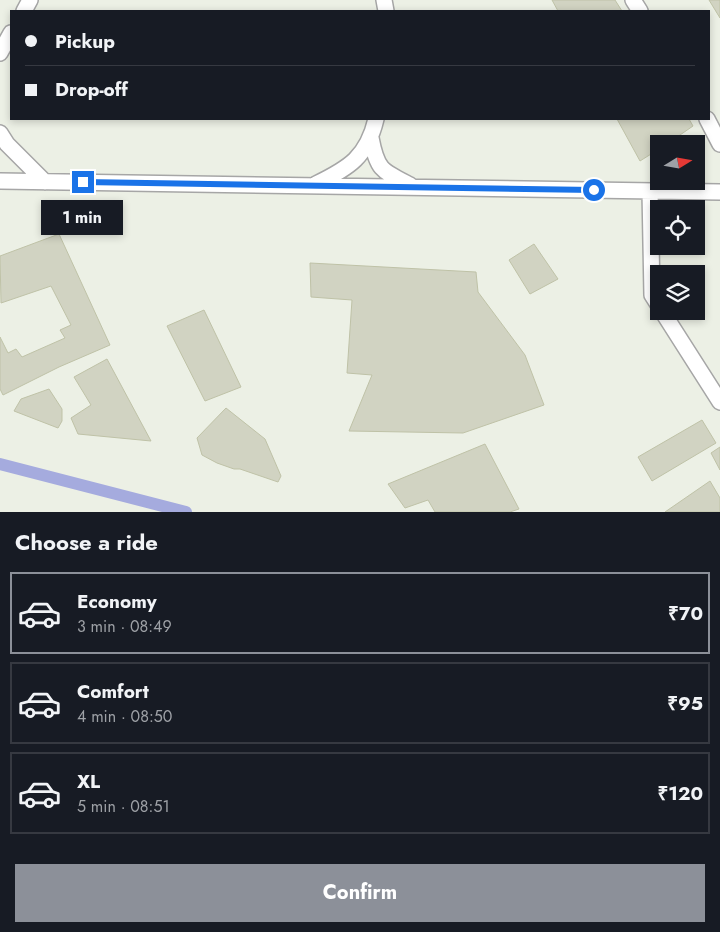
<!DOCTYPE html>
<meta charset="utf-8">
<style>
:root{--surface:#171b24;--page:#20242c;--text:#f1f3f6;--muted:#9ea1a6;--line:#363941;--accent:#8c9099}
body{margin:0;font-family:Jost,sans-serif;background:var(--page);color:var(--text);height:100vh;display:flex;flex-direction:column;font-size:19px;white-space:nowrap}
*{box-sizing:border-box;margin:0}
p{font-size:16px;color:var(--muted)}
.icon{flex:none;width:28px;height:28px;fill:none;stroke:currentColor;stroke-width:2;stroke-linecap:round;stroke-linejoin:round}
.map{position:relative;height:512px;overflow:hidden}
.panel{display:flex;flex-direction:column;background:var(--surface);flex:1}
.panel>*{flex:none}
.guide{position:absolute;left:10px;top:10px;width:700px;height:110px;border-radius:0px;box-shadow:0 2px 8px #0003;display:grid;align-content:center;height:110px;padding:0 15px;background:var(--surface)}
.needle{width:32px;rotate:79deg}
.tools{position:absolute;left:650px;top:135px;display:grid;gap:10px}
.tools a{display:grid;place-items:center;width:55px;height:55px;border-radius:0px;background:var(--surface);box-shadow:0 2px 8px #0003;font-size:25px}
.end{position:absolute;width:22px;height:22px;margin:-11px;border:6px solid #1a73e8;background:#fff;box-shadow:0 0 0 2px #fff}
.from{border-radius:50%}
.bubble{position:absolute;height:35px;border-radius:0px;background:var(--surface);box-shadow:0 2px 8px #0003;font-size:16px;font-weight:700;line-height:35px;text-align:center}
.guide b{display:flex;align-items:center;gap:18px;height:48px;font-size:19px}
.guide b+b{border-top:1px solid var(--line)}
.guide i{width:12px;height:12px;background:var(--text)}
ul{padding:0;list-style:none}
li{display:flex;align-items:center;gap:15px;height:82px;margin:0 10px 8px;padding:0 5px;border:2px solid var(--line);border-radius:0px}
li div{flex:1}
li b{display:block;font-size:19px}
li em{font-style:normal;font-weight:700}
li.selected{border-color:var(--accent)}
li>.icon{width:45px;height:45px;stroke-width:1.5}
h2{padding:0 15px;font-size:22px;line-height:60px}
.cta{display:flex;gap:10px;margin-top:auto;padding:10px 15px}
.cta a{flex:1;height:58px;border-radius:0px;background:var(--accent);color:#fff;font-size:20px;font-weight:700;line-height:58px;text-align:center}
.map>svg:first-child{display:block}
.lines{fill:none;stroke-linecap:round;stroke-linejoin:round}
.canal{stroke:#a5abde;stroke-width:12}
.building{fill:#d1d3c2;stroke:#bfc2a7}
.minor-casing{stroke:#a6a6a6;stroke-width:18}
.minor{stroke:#fff;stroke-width:15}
.route{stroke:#1a73e8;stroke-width:6}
</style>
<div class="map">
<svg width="720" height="512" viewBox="0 0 720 512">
<rect width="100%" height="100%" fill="#ecf0e5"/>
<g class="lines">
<path class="canal" d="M0 464 186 512"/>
</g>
<path class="building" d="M552 0H615L622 11H558Z
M709 0H720V18Z
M617 119H689L693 126 667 144H659V149L640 161Z
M59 234 110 345 59 367 3 395 0 389V337L8 353 16 349 22 357 65 338 60 330 71 325 51 286 1 303 0 256Z
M534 244 558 279 530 294 509 260Z
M310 263 476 272 478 292 525 355 544 405 463 433 349 431 372 375 347 373 352 300 311 297Z
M204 310 241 387 205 401 167 326Z
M107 359 151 441 78 434 71 418 91 405 74 377Z
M49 389 62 409V421L58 428 14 411 21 399Z
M226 408 265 439 281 476 278 482 240 469H234L217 463 202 455 197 438Z
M702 420 716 443 652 481 638 457Z
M485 444 519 509 510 512H435L428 500 405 508 388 484Z
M720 447V470L711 453Z
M710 481 720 498V512H665Z"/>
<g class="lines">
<defs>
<path id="minor" d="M384 0 386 11
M633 0 640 11
M24 11 30 0
M0 53 11 33
M707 119 720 144
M0 133 7 144 45 182
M371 138C377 170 382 171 410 185
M0 181 720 192
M316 184C349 168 367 157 376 119
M650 191 652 295 659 306
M662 311 720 402"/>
</defs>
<use href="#minor" class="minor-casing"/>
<use href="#minor" class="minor"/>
</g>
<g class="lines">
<path class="route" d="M83 182 594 190"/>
</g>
</svg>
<div class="tools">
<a><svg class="needle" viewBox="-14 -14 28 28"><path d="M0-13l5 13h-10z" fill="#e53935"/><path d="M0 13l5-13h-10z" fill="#9ea1a6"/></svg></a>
<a><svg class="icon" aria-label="locate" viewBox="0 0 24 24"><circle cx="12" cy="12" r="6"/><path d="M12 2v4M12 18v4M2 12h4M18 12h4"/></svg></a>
<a><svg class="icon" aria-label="layers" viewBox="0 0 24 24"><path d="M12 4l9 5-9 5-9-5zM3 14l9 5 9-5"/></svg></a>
</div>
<i class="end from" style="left:594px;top:190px"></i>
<i class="end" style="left:83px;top:182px"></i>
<div class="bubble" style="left:41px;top:200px;width:82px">1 min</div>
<div class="guide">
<b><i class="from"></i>Pickup</b>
<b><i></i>Drop-off</b>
</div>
</div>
<section class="panel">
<h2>Choose a ride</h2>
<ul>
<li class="selected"><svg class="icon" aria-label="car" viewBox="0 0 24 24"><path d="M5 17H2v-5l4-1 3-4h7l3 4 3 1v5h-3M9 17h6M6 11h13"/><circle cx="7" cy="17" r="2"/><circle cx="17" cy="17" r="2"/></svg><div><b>Economy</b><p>3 min · 08:49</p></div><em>₹70</em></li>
<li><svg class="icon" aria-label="car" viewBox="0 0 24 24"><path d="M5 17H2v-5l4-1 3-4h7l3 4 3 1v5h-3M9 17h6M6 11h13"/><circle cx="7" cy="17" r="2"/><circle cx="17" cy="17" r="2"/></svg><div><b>Comfort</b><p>4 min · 08:50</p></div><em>₹95</em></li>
<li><svg class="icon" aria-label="car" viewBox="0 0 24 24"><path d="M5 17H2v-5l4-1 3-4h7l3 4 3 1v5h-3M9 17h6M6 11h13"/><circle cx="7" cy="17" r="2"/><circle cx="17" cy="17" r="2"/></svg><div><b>XL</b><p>5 min · 08:51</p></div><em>₹120</em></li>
</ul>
<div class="cta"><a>Confirm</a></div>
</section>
